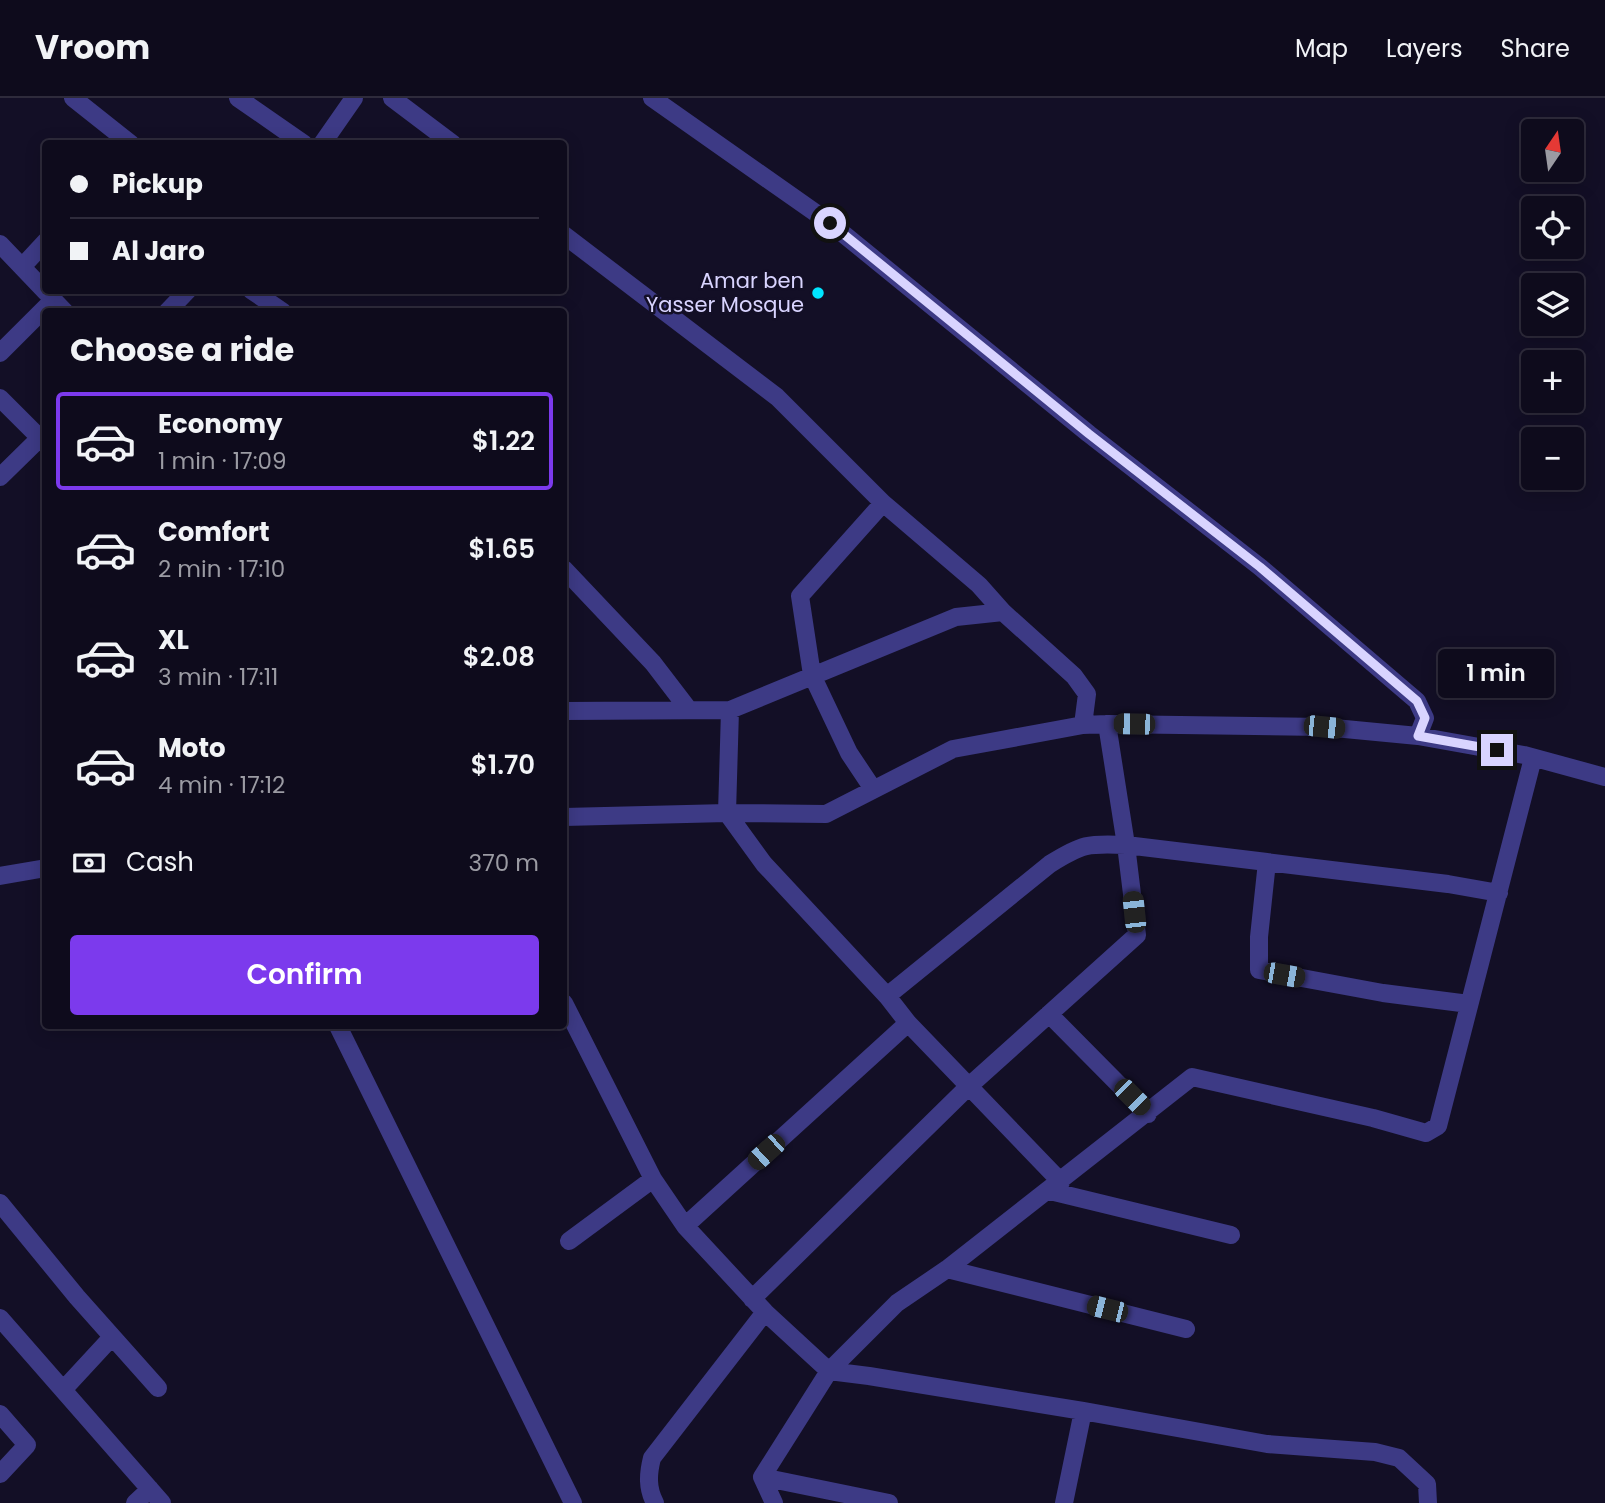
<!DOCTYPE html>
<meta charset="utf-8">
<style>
:root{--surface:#0e0b1c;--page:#1c1929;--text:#f1f3f6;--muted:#9b9ba3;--line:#2e2b3b;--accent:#7c3aed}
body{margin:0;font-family:Poppins,sans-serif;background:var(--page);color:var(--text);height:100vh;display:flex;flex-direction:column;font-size:26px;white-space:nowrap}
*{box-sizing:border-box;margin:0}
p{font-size:23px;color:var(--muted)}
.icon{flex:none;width:38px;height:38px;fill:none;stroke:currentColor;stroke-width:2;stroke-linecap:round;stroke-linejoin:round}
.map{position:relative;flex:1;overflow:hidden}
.sheet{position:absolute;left:42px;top:210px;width:525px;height:721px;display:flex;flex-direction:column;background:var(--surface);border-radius:7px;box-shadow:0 4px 18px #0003,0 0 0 2px var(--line)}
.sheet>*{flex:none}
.hud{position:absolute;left:42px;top:42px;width:525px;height:154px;border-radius:7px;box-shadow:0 4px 18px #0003,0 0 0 2px var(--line);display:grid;align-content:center;height:154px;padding:0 28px;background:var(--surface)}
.needle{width:46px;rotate:13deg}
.fabs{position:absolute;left:1521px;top:21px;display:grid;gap:14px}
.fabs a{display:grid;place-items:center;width:63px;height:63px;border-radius:7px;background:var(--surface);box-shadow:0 4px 18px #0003,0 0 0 2px var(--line);font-size:35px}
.end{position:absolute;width:32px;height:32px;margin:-16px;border:9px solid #d9d4ff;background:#111;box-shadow:0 0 0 4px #111}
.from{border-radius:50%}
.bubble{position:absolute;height:49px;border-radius:7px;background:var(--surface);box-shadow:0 4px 18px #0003,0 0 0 2px var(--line);font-size:23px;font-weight:600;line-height:49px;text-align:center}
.car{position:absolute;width:21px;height:42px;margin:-21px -10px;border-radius:9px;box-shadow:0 0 5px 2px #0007;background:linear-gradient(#222 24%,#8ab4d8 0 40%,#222 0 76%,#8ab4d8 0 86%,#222 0)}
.hud b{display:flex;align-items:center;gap:24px;height:66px;font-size:26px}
.hud b+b{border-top:2px solid var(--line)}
.hud i{width:18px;height:18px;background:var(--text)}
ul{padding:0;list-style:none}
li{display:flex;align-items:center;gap:21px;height:98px;margin:0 14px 10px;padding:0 14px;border:4px solid transparent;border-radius:7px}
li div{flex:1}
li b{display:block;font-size:26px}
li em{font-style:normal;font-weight:600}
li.on{border-color:var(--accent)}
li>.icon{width:63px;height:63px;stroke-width:1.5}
h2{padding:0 28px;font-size:32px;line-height:84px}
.pay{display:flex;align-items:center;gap:18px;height:77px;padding:0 28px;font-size:26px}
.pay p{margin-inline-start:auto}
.primary-button{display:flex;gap:14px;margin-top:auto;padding:14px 28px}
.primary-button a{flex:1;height:80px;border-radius:7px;background:var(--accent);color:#fff;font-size:28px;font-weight:600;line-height:80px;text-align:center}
header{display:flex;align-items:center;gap:42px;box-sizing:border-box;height:98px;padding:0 35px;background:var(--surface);border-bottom:2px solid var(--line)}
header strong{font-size:33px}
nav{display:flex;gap:38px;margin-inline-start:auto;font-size:24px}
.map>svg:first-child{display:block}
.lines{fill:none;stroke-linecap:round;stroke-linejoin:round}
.street{stroke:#3d3a85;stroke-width:18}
.route{stroke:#d9d4ff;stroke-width:9}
.poi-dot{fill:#00e5ff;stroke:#130f26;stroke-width:2.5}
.labels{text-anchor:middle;stroke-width:5;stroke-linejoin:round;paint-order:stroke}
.poi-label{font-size:21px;fill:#d9d4ff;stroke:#130f26;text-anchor:end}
</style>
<header>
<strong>Vroom</strong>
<nav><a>Map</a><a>Layers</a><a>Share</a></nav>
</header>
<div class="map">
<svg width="1605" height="1405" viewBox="0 0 1605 1405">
<rect width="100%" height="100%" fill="#130f26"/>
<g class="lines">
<path class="street" d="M73 0 131 46
M238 0 304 46
M392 0 453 46
M652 0 830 125 1089 336 1260 469 1417 603 1425 620 1418 638
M322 46 354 0
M564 137 777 299 883 405 979 487 1003 514 1074 578 1087 596 1083 627
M0 146 65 214
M22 169 46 143
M251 192 283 214
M167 214 188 192
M0 255 53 202
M0 300 46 346
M0 379 46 334
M564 471 653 565 689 612
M730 612 956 519 1003 514
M564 613 730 612 727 715 764 766 887 898 908 925 1061 1084
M873 691 849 655 812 577 800 498 883 405
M564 719 727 715 826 716 953 651 1083 627 1107 626 1324 629 1418 638 1524 657 1605 679
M1267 764 1259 839V872L1383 895 1469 906
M0 778 46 770
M887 898 1050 766C1082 746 1088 745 1126 747L1448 786 1499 795
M564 905 653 1081 685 1128 765 1214 829 1273 869 1278 1083 1313 1267 1346 1375 1354 1399 1360 1427 1386 1428 1405
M1049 916 1148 1016
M338 928 573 1405
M1050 1093 1231 1137
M0 1105 77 1199 158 1290
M685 1128 908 925
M569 1143 653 1081
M947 1171 1186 1231
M752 1201 968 989 1137 837 1126 747 1107 626
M0 1220 162 1405
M63 1292 112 1239
M0 1316 27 1347 0 1376
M762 1379 889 1405
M135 1405 150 1391
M655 1405C647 1390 648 1376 652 1360L765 1214
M774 1405 762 1379 829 1273 897 1205 947 1171 1192 979 1373 1020 1426 1035 1438 1028 1533 660
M1064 1405 1083 1313"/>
</g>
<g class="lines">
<path class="route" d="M830 125 1089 336 1260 469 1417 603 1425 620 1418 638 1497 652"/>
</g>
<circle class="poi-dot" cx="818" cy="195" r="7"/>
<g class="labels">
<g class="poi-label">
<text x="804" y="190">Amar ben<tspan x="804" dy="24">Yasser Mosque</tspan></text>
</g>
</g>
</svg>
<div class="fabs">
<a><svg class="needle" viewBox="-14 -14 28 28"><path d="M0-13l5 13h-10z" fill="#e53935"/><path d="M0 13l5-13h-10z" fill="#9b9ba3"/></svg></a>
<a><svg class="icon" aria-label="locate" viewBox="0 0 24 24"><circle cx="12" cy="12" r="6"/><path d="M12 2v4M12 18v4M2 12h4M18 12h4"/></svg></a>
<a><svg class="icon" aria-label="layers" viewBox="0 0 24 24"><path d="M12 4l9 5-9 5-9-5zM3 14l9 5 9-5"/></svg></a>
<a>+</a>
<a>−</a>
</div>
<i class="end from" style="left:830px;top:125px"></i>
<i class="end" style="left:1497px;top:652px"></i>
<div class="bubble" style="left:1438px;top:551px;width:116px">1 min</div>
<i class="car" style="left:1134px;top:626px;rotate:271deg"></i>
<i class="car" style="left:1324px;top:629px;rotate:96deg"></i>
<i class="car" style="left:1134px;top:814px;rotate:354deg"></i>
<i class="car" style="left:1284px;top:877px;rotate:100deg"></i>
<i class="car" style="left:1132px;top:999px;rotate:135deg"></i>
<i class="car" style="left:766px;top:1054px;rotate:228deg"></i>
<i class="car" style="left:1107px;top:1211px;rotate:284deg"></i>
<div class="hud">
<b><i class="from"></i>Pickup</b>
<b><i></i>Al Jaro</b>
</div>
<section class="sheet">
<h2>Choose a ride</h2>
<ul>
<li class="on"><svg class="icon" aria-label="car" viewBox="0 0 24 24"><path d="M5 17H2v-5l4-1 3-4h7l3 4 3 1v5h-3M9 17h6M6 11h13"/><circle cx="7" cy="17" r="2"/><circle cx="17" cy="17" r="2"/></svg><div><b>Economy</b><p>1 min · 17:09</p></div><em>$1.22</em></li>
<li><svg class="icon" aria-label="car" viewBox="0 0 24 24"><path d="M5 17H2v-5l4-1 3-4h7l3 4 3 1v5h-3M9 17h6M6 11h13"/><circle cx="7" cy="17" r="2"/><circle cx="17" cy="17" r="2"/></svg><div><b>Comfort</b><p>2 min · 17:10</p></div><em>$1.65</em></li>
<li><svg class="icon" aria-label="car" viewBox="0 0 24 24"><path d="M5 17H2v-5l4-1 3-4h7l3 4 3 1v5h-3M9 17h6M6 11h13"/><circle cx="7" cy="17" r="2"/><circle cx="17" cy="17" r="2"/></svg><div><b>XL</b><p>3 min · 17:11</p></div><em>$2.08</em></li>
<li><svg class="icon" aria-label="car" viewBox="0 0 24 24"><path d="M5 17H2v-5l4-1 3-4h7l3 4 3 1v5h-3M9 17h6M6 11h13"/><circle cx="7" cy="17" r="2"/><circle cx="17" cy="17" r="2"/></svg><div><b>Moto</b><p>4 min · 17:12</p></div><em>$1.70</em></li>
</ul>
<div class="pay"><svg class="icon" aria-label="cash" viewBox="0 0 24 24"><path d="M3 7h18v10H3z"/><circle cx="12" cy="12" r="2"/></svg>Cash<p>370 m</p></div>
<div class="primary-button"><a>Confirm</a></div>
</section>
</div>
